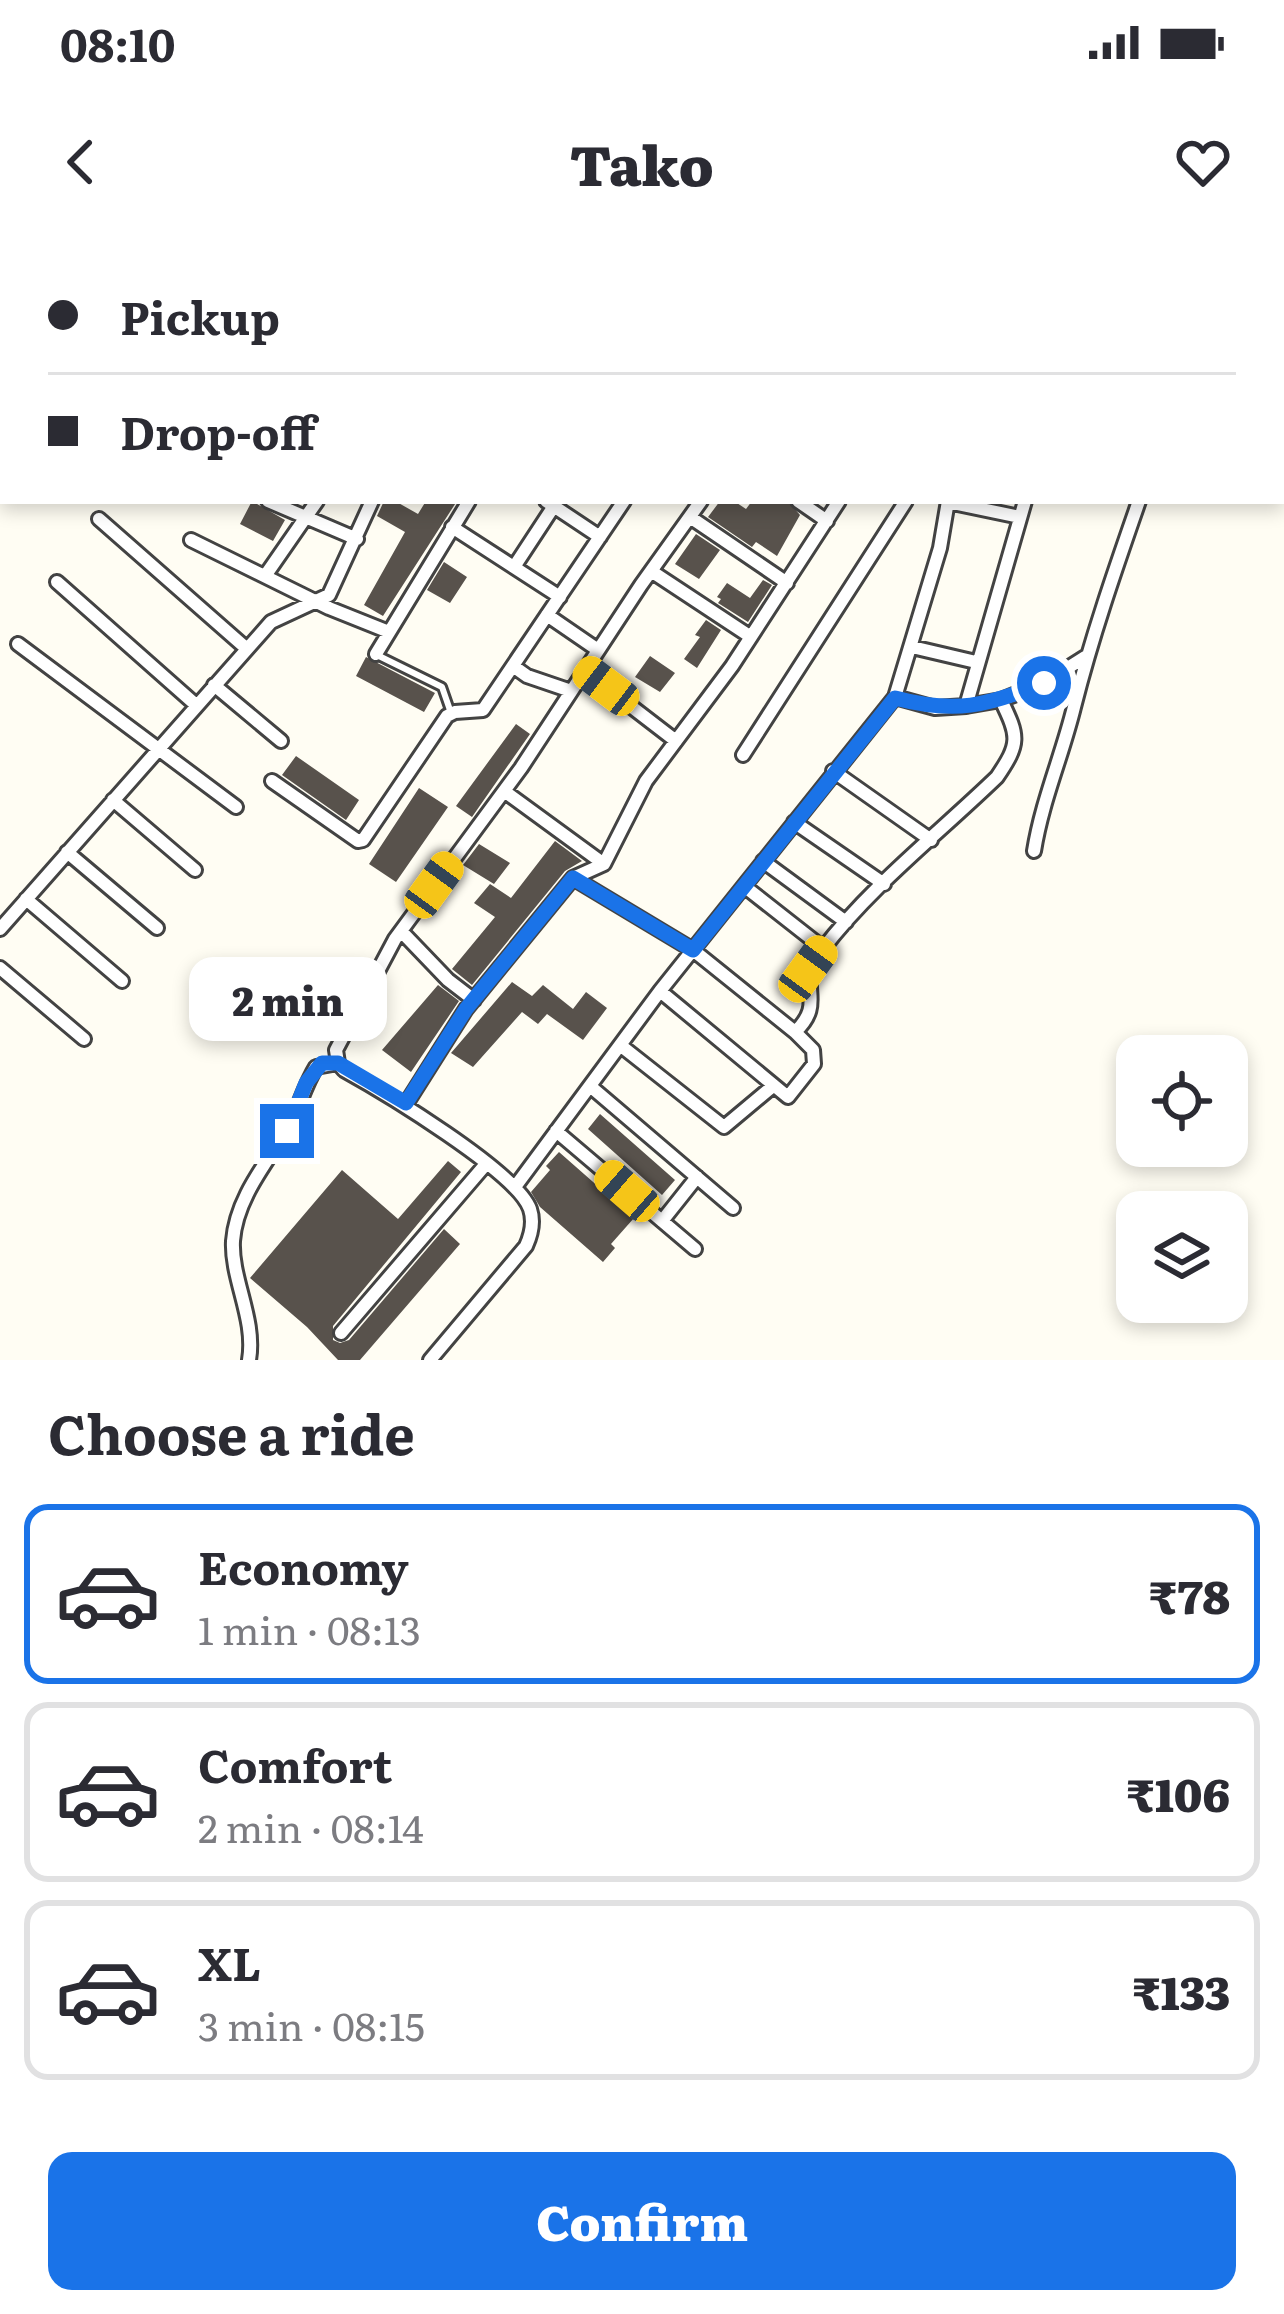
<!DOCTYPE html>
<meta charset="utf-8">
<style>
:root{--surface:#fff;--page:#f7f7f7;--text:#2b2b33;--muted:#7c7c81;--line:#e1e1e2;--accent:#1a73e8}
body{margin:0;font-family:Literata,serif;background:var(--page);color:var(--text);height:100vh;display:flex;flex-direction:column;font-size:45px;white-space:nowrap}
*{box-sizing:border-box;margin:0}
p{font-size:39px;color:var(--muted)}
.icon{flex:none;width:66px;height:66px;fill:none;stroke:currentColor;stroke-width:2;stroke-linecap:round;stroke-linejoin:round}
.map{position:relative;height:1120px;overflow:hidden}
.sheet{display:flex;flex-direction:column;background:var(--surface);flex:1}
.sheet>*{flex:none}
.hud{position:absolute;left:0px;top:0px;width:1284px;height:264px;box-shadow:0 6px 18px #0003;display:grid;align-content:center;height:264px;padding:0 48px;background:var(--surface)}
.fabs{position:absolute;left:1116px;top:795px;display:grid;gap:24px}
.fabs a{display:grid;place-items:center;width:132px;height:132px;border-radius:24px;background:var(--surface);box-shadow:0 6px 18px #0003;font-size:60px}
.end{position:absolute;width:54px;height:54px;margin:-27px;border:15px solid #1a73e8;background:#fff;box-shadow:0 0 0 6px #fff}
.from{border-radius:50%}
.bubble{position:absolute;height:84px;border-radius:24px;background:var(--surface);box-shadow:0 6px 18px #0003;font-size:39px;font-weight:800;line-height:84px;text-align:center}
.car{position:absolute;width:36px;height:72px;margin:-36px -18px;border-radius:15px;box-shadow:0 0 9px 3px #0007;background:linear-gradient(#f5c518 24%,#345 0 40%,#f5c518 0 76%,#345 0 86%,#f5c518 0)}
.hud b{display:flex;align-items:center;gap:42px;height:114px;font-size:45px}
.hud b+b{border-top:3px solid var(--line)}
.hud i{width:30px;height:30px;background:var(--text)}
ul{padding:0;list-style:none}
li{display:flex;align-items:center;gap:36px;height:180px;margin:0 24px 18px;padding:0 24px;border:6px solid var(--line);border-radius:24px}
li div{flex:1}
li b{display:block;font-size:45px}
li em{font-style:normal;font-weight:800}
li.current{border-color:var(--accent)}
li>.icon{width:108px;height:108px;stroke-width:1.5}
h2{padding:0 48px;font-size:54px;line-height:144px}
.action{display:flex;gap:24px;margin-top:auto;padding:24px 48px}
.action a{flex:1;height:138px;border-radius:24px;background:var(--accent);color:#fff;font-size:48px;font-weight:800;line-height:138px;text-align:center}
.status{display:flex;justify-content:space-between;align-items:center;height:84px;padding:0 60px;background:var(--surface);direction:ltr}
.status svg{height:33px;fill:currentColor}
header{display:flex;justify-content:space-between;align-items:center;height:156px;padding:0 48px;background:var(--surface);font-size:54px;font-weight:800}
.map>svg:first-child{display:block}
.building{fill:#58524c}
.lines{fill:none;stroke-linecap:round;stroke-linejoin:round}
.service-casing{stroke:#434343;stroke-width:12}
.minor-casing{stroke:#434343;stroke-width:18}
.tertiary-casing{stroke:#434343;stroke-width:21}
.service{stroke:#fff;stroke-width:6}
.minor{stroke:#fff;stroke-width:12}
.tertiary{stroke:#fff;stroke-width:15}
.route{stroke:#1a73e8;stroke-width:15}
</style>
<div class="status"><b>08:10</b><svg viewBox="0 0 49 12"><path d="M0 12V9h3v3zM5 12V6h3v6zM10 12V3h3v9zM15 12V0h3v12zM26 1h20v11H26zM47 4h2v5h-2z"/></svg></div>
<header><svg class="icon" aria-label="back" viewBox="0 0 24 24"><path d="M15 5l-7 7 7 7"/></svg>Tako<svg class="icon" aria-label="heart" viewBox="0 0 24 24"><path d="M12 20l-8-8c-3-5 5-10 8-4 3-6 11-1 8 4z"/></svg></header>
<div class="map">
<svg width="1284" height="1120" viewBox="0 0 1284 1120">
<rect width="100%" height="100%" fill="#fffdf3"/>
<path class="building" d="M252 261 285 280 273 301 240 284Z
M384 261H395L418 274 426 261H457L383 376 364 365 405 292 377 276Z
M720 261H734L746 269 752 261H788L800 275 777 316 756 302 752 307 708 277Z
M696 294 720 310 699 339 675 324Z
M444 322 467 337 450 363 427 350Z
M763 340 772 345 748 382 718 363 721 359 717 357 727 343 750 358Z
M706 380 721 390 697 428 684 419 700 397 695 395Z
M650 416 675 433 660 452 635 437Z
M366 417 435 453 424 472 356 436Z
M516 484 530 494 472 577 456 566Z
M296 516 359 560 346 580 282 535Z
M419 548 448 567 396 642 369 624Z
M555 601 582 621 565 631 472 745 452 729 495 677 474 663 490 644 511 658Z
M479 604 510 623 494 644 463 625Z
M512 742 532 756 543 745 573 769 586 752 607 768 583 800 547 774 538 784 522 772 473 827 451 813Z
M438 745 459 761 411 832 382 810Z
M600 874 675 940 662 955 588 889Z
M559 912 634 978 611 1004 615 1008 603 1022 540 967 531 952 550 930 546 926Z
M448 921 461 932 333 1086V1100L340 1103 349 1100 444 989 460 1004 360 1120H338L307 1087 250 1038 342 930 398 979Z"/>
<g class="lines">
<defs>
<path id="service" d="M115 3 118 0
M379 416 442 447 451 473"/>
<path id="minor" d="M592 0 599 3
M758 0 759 3
M948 0 952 3
M270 3V0
M353 3 354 0
M417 3V0
M509 3 510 0
M575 3 577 0
M884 3 885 0
M982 3 984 0
M1096 3 1098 0
M1223 3 1224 0
M1281 50 1284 52
M268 261 357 299
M546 261 600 297
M798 261 827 281
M948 262 1020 277
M690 277 787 343
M99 279 247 409
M452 287 560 357
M191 300 329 368 389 392
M514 327 554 266
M651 331 751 397
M265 336 317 261
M57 342 196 465
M547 375 598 410
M18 404 236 567
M912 407 976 422
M376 414 469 261
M513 426 527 436 571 451
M585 431 676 501
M214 445 281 501
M895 457 940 308 948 261
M966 466 1001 460
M743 515 906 261
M833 531 931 600
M272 541 358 601 363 600 447 476 455 472 483 470 624 261
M504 551 604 624
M113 560 195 630
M794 582 884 644
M1034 611C1042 561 1062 516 1074 467 1092 396 1115 330 1139 261
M67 612 157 688
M763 621 846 682
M573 638 693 710 795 792C828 761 794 747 822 710 871 646 939 593 997 537 1020 503 1019 497 1001 460L1044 443 1085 417
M744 646 823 708
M26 659 122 741
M0 689 271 382 329 355 372 261
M401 691 448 740 474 760
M0 728 84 799
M660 751 788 857 814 824 813 810 795 792
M620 805 724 887 773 846
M590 846 733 968
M406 864 466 769 573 638 604 624 646 541 732 426 839 261
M556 891 695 1009
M515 947 660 751 895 457 935 468 966 466 1025 261
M662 981 697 937
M341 1093 486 924
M249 1120C256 1079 231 1039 233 1001 236 960 264 926 285 893 298 873 303 848 316 827L338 823
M430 1120 526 1006C531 995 534 981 530 969 517 932 382 851 344 830L338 823 336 810 395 699 521 528 641 345 701 261"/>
<path id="tertiary" d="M0 42 3 41
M1281 241 1284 242"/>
</defs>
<use href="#service" class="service-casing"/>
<use href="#minor" class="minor-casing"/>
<use href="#tertiary" class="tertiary-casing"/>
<use href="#service" class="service"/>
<use href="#minor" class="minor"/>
<use href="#tertiary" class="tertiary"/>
</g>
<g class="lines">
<path class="route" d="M287 891 306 843 322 823H338L406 863 466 769 573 638 693 710 895 458C955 474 987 466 1044 443"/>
</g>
</svg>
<div class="fabs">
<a><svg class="icon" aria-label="locate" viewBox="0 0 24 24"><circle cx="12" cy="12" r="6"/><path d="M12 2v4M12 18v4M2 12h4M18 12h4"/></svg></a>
<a><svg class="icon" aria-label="layers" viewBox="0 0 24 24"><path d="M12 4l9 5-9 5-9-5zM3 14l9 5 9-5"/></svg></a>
</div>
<i class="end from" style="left:1044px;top:443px"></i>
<i class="end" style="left:287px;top:891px"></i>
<div class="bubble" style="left:189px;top:717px;width:198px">2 min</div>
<i class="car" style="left:606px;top:446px;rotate:307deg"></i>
<i class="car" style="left:434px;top:645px;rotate:36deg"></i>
<i class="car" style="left:808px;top:729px;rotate:36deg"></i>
<i class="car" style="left:627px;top:951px;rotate:311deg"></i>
<div class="hud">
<b><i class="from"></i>Pickup</b>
<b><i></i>Drop-off</b>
</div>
</div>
<section class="sheet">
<h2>Choose a ride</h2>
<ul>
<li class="current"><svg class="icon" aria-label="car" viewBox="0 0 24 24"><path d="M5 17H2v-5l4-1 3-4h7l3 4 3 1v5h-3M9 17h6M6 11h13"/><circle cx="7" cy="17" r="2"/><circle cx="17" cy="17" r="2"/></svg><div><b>Economy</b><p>1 min · 08:13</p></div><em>₹78</em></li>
<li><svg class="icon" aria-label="car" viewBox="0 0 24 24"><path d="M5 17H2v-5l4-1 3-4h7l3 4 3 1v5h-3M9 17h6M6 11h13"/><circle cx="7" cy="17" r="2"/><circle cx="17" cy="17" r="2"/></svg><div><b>Comfort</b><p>2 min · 08:14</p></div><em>₹106</em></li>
<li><svg class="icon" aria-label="car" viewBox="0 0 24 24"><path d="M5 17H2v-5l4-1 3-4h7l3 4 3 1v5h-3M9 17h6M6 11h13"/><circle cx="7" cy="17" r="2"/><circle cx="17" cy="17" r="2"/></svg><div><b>XL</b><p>3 min · 08:15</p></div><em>₹133</em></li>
</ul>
<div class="action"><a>Confirm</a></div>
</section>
